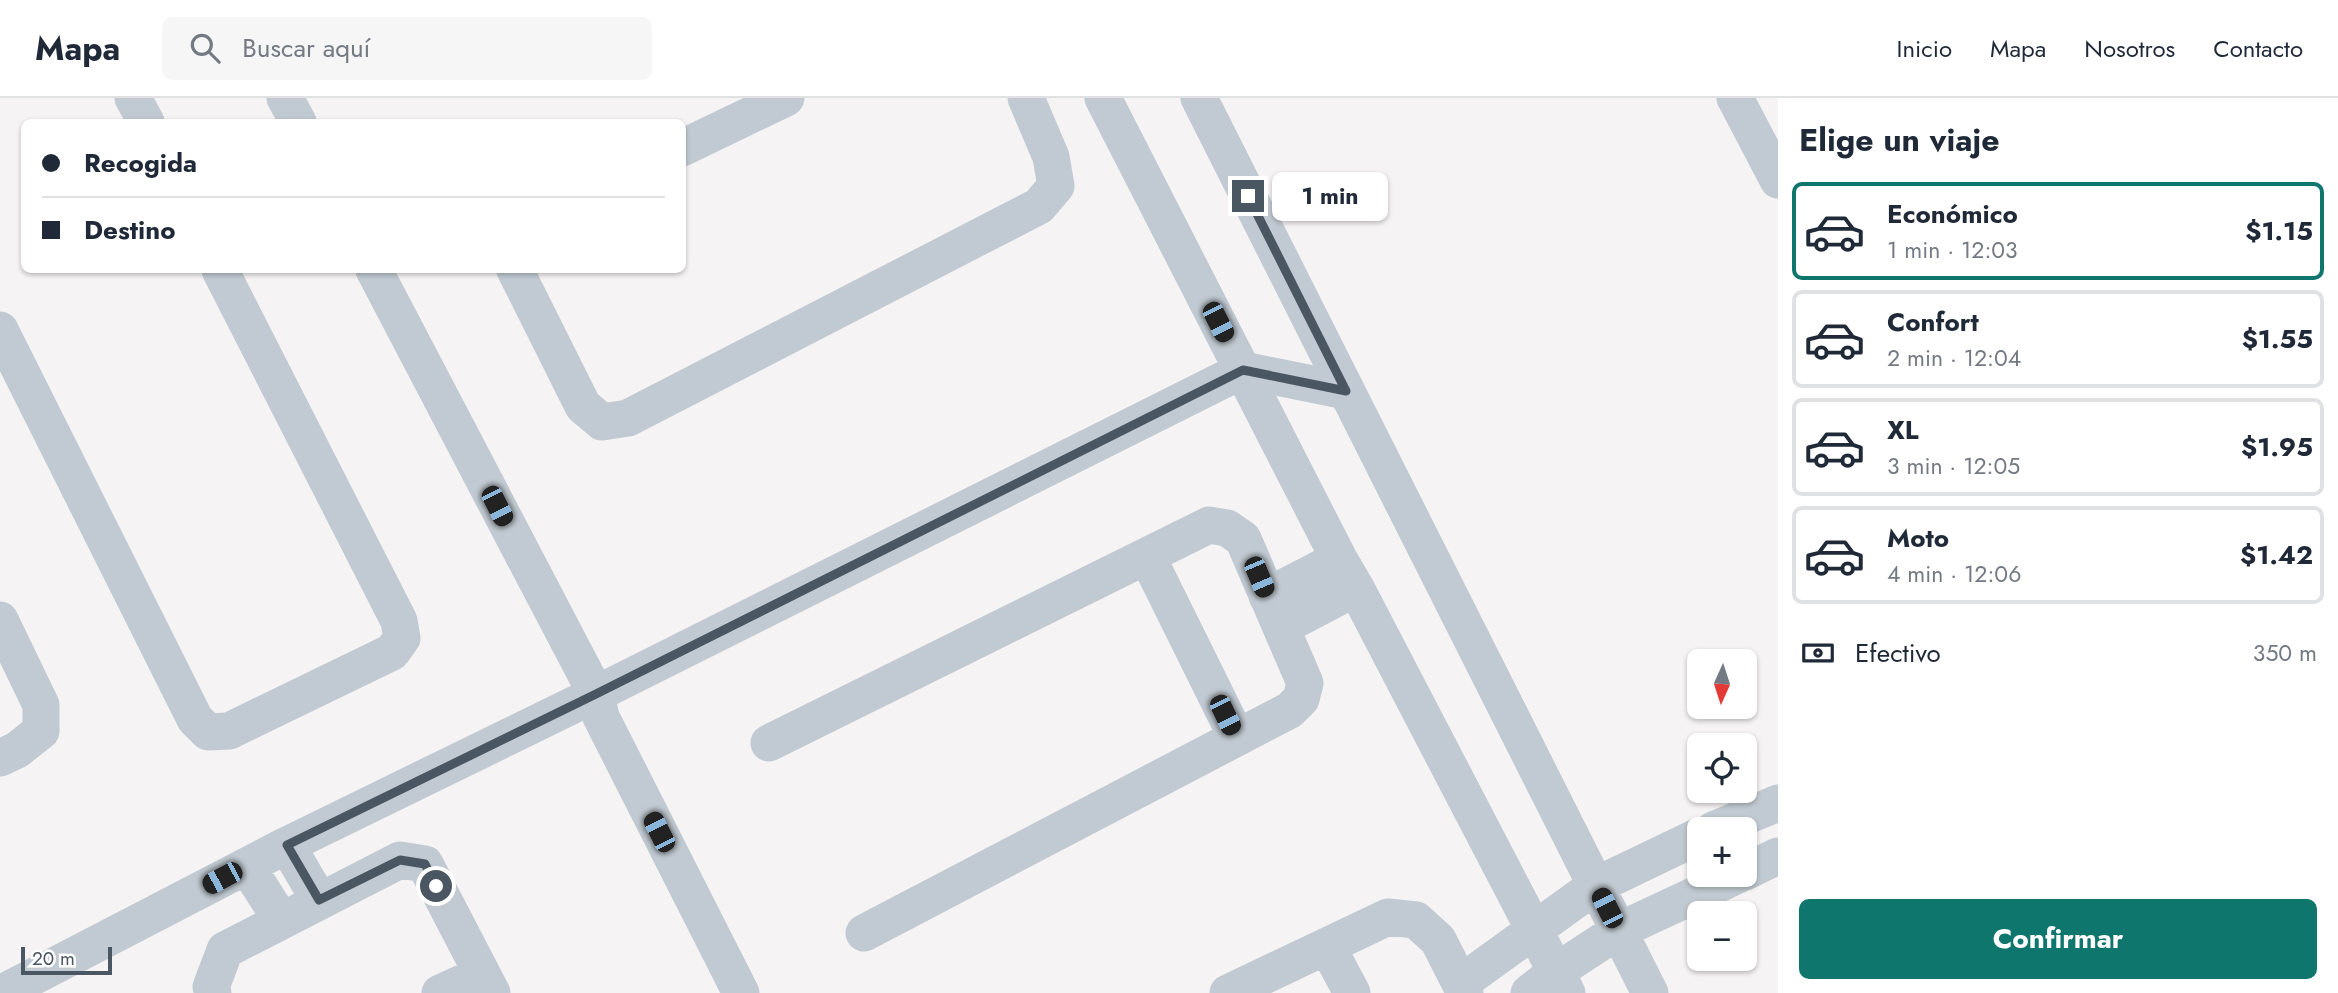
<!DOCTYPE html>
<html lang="es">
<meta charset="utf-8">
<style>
:root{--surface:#fff;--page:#f6f6f7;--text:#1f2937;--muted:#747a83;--line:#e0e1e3;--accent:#0f766e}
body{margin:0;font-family:Jost,sans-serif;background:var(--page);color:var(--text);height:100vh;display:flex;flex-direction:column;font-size:26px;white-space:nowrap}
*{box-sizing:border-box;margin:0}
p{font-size:23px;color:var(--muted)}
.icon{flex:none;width:38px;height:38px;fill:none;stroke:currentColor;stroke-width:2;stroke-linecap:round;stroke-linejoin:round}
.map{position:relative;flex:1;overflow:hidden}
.side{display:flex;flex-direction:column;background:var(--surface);width:560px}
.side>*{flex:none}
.guide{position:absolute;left:21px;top:21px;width:665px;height:154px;border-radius:10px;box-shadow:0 2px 5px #0004;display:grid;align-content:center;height:154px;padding:0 21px;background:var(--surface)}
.needle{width:46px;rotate:183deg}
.tools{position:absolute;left:1687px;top:551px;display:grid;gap:14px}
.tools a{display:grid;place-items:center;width:70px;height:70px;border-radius:10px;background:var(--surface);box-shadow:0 2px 5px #0004;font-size:35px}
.scale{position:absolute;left:21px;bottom:18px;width:91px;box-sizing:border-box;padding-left:7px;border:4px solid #4a5661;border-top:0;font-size:19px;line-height:24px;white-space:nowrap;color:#4a5661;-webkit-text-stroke:5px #fff;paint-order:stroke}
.end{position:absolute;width:32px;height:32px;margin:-16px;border:9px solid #4a5661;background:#fff;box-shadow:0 0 0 4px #fff}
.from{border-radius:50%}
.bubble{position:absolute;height:49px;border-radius:10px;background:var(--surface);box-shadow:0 2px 5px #0004;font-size:23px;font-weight:700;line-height:49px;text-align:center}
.car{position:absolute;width:21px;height:42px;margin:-21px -10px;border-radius:9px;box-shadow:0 0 5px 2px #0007;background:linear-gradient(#222 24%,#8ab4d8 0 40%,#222 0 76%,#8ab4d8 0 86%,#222 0)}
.guide b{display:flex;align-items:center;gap:24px;height:66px;font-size:26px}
.guide b+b{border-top:2px solid var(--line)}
.guide i{width:18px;height:18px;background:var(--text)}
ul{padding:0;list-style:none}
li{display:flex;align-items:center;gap:21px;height:98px;margin:0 14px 10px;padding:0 7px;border:4px solid var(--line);border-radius:10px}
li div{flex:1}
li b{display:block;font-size:26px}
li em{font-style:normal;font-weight:700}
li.current{border-color:var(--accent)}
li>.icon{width:63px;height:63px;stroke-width:1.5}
h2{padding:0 21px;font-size:32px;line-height:84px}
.pay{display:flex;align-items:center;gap:18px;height:77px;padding:0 21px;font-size:26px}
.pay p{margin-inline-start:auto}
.primary-button{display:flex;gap:14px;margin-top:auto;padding:14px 21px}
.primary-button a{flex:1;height:80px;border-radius:10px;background:var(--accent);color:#fff;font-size:28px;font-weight:700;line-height:80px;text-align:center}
header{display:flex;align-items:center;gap:42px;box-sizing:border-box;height:98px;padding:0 35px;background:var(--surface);border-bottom:2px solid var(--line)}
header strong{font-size:33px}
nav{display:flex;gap:38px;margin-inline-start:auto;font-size:24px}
.search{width:490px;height:63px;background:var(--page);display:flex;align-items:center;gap:18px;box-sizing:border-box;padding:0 24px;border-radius:10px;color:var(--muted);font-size:26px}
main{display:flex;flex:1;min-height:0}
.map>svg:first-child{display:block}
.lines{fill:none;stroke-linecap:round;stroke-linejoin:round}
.minor{stroke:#c1cad2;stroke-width:37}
.route{stroke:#4a5661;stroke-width:9}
</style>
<header>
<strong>Mapa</strong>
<div class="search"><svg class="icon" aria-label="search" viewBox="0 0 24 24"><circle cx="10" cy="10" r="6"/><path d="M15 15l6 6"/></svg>Buscar aquí</div>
<nav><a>Inicio</a><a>Mapa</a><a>Nosotros</a><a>Contacto</a></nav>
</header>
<main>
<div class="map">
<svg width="1778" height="895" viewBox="0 0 1778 895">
<rect width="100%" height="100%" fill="#f5f3f3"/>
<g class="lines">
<path class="minor" d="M133 0 146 24
M285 0 298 24
M1103 0 1339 461 1356 490 1567 895
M1199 0 1650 895
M1735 0 1778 82
M682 50 786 0
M374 172 596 596 601 619 741 895
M515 172 583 308 602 324 628 320 1039 108 1056 88 1051 59 1026 0
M0 232 195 621 208 634 229 633 392 554 402 540 399 523 220 172
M1147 458 1237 640
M1267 498 1339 461
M0 522 41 607V633L17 652 0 660
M1282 529 1356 490
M769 645 1209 427 1227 430 1243 441 1305 585 1301 601 1290 612 864 835
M1713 732 1778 705
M287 747 319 802
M247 768 281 822
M1745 774 1778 758
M1327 848 1352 895
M1461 885 1595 788 1699 738
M2 895 287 747 596 596 1243 272 1346 293
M213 895 211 889 225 852 400 762 425 766 492 895
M440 895 482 876
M1228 895 1388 819 1416 822 1438 842 1465 895
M1529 895 1557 873 1618 833 1738 777"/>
</g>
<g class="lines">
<path class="route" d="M436 788 425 766 400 762 319 802 287 747 596 596 1243 272 1346 293 1248 98"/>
</g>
</svg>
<div class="tools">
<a><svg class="needle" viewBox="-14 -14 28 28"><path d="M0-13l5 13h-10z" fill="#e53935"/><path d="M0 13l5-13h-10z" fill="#747a83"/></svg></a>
<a><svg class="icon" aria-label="locate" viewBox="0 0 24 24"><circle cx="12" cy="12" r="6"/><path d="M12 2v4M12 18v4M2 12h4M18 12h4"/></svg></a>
<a>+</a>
<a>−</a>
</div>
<div class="scale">20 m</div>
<i class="end from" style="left:436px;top:788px"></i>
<i class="end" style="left:1248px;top:98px"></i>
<div class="bubble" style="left:1272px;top:74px;width:116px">1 min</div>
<i class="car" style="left:1218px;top:224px;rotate:153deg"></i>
<i class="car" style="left:497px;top:408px;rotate:153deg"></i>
<i class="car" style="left:1259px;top:479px;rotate:157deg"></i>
<i class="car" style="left:1225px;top:617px;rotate:154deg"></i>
<i class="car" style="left:659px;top:734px;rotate:333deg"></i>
<i class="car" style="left:222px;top:780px;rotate:242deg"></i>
<i class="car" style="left:1607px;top:810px;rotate:333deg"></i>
<div class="guide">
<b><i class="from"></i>Recogida</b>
<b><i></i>Destino</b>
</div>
</div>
<section class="side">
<h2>Elige un viaje</h2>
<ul>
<li class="current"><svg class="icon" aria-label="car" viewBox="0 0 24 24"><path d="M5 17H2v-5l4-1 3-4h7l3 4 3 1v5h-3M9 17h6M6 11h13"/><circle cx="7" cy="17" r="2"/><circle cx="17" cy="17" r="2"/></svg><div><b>Económico</b><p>1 min · 12:03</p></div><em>$1.15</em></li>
<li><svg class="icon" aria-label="car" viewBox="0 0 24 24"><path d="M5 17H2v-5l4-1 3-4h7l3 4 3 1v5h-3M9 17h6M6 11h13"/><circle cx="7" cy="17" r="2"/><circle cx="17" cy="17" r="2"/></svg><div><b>Confort</b><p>2 min · 12:04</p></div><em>$1.55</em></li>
<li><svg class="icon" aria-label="car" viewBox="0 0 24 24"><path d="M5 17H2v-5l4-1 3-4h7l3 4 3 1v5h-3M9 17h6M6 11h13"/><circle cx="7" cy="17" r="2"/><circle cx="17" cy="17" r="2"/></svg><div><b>XL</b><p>3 min · 12:05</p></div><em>$1.95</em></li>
<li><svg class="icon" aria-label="car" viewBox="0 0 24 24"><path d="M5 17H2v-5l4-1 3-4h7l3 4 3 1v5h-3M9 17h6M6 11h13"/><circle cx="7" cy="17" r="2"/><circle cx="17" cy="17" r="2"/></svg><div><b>Moto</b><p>4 min · 12:06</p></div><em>$1.42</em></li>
</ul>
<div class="pay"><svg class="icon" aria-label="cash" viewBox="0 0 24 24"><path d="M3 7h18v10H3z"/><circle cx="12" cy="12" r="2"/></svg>Efectivo<p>350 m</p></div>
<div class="primary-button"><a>Confirmar</a></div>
</section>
</main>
